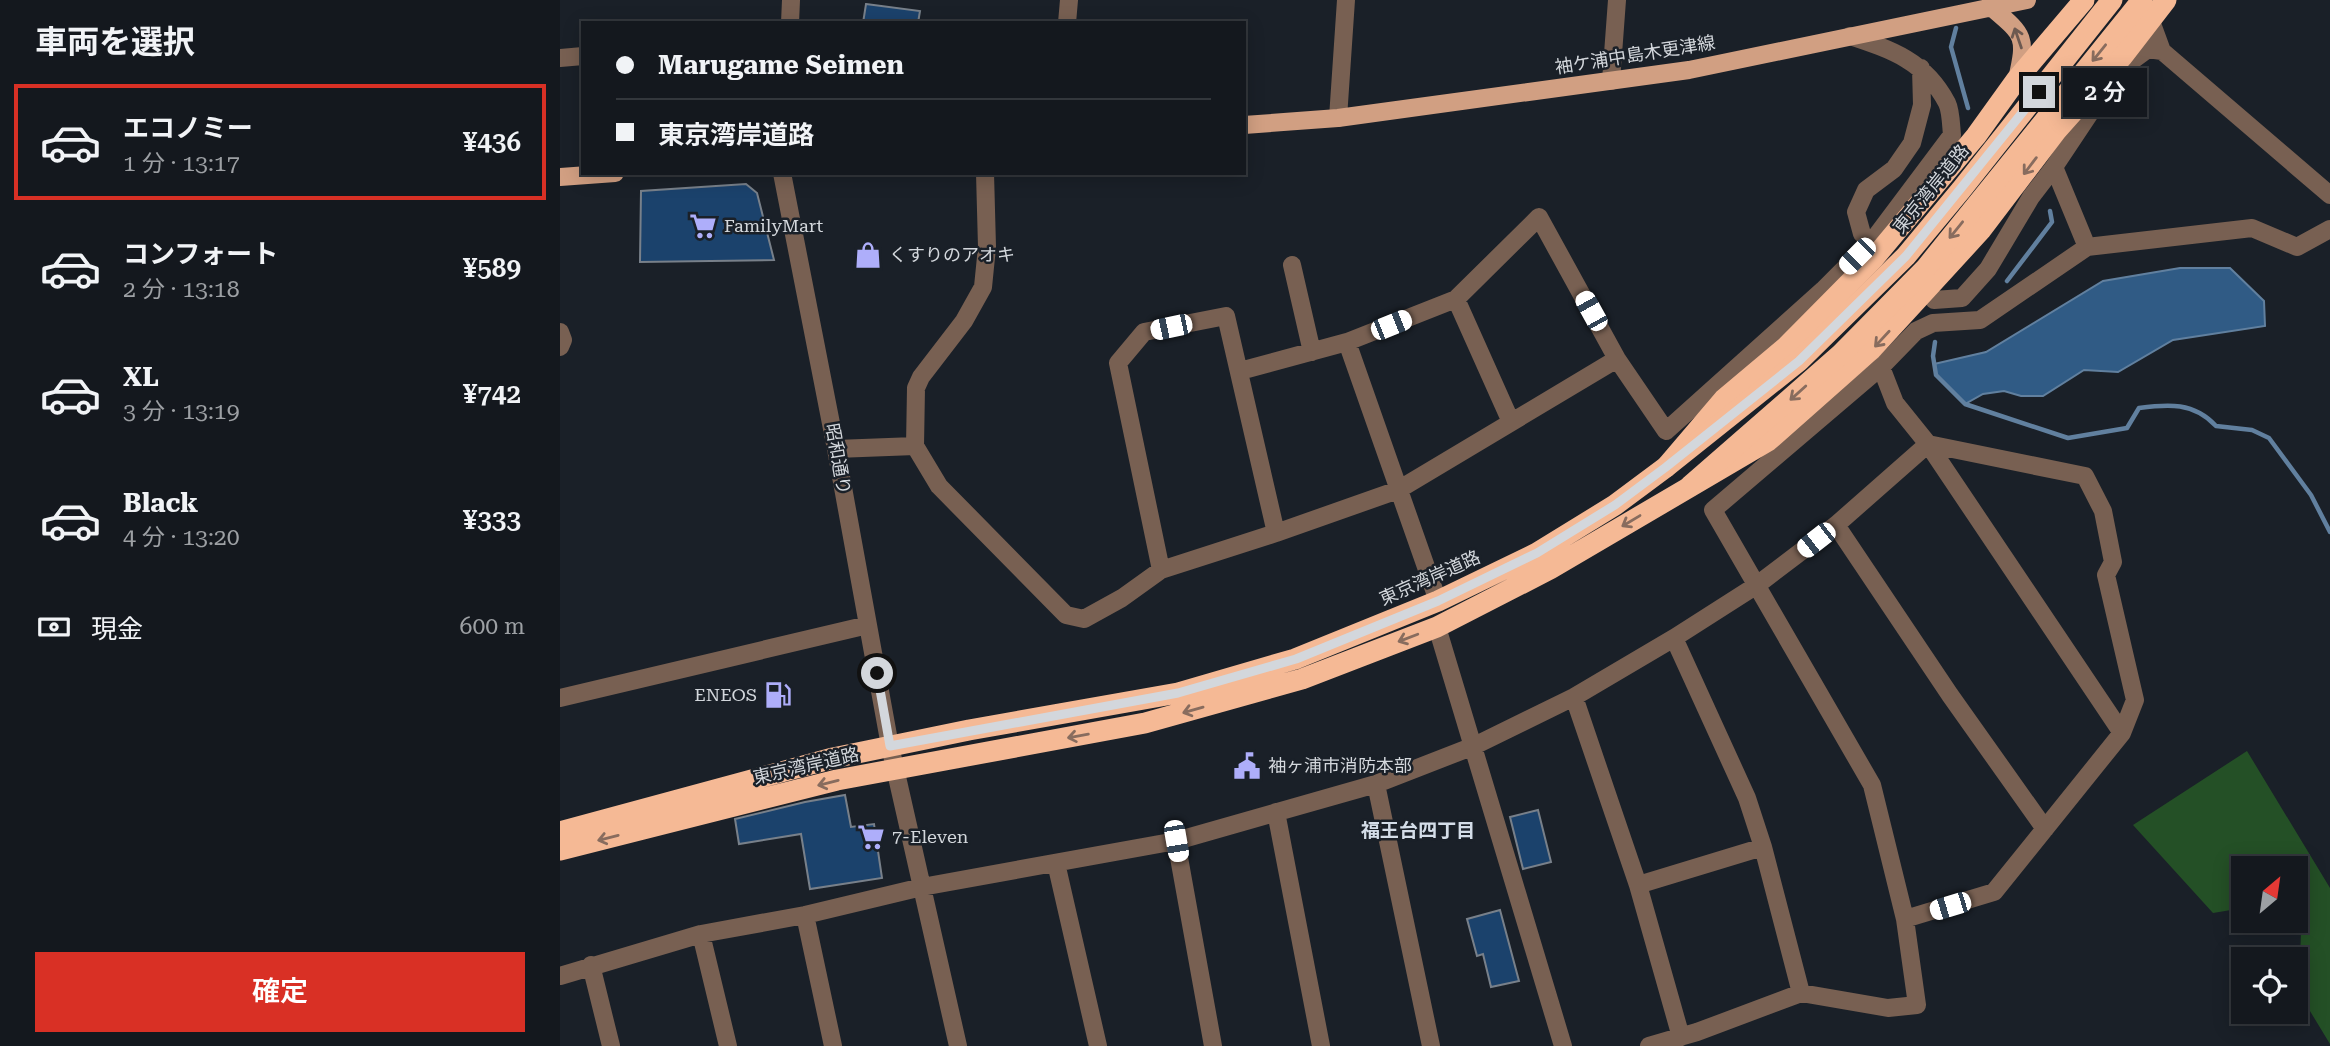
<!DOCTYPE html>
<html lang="ja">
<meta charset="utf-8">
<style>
:root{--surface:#14181e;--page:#21252b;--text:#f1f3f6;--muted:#9da0a4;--line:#33373c;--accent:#d93025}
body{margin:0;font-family:"Roboto Serif","Noto Sans JP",serif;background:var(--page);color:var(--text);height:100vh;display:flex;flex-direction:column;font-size:26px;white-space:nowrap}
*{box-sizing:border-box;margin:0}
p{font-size:23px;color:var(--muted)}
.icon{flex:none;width:38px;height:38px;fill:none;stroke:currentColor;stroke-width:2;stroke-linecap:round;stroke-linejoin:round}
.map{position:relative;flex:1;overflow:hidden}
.drawer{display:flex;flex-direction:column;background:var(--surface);width:560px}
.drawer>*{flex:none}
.banner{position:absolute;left:21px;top:21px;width:665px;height:154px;border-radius:0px;box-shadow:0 4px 18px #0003,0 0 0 2px var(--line);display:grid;align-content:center;height:154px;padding:0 35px;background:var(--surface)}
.needle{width:46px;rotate:29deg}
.controls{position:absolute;left:1671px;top:856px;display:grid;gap:14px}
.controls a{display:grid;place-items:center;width:77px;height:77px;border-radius:0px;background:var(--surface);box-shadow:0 4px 18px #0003,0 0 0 2px var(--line);font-size:35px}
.end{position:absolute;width:32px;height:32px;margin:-16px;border:9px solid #d3d7dc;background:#111;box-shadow:0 0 0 4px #111}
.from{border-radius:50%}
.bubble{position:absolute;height:49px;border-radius:0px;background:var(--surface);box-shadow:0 4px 18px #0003,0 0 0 2px var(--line);font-size:23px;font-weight:600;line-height:49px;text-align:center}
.car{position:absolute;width:21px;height:42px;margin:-21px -10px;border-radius:9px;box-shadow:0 0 5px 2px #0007;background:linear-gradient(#fff 24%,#345 0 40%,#fff 0 76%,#345 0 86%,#fff 0)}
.banner b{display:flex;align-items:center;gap:24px;height:66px;font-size:26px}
.banner b+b{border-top:2px solid var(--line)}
.banner i{width:18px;height:18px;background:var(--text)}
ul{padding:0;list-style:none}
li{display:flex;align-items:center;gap:21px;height:116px;margin:0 14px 10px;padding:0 21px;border:4px solid transparent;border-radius:0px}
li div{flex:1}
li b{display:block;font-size:26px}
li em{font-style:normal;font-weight:600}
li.on{border-color:var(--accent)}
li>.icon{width:63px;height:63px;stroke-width:1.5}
h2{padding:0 35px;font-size:32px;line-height:84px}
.pay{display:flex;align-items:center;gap:18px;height:77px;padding:0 35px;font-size:26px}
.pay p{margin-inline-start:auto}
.primary-button{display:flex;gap:14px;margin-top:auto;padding:14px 35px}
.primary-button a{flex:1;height:80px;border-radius:0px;background:var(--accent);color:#fff;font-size:28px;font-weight:600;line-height:80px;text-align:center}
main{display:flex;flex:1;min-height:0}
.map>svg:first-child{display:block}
.forest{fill:#245026}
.water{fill:#305b85;stroke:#61809f;stroke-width:2}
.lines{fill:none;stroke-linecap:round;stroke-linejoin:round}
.stream{stroke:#61809f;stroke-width:4.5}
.building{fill:#1b426c;stroke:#78808a;stroke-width:2}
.minor{stroke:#786052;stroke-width:18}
.major{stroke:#d19f82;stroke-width:18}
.highway{stroke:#f5b995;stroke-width:21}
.highway-bridge{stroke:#f5b995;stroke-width:21}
.oneway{stroke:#6c5950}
.oneway2{stroke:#886c5e}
.route{stroke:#d3d7dc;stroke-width:9}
.labels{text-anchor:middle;stroke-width:5;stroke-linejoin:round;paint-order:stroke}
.street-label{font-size:18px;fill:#d3d7dc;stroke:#1a2028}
.poi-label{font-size:18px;fill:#d3d7dc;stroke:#1a2028;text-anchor:start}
.neighbourhood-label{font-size:19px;font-weight:bold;fill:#d4dde8;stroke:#1a2028}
</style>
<main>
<section class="drawer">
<h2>車両を選択</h2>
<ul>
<li class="on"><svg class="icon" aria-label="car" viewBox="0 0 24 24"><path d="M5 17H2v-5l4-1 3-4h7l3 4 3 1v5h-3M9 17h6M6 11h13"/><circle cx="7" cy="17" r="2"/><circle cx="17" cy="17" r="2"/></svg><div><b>エコノミー</b><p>1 分 · 13:17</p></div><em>¥436</em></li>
<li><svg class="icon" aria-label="car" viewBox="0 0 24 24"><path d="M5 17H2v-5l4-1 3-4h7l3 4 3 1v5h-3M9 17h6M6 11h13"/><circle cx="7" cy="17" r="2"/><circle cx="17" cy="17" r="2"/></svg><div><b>コンフォート</b><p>2 分 · 13:18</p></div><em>¥589</em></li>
<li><svg class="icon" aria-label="car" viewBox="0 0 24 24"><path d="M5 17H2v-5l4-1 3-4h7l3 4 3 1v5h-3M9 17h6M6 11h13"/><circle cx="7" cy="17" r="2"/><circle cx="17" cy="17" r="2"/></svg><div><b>XL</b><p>3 分 · 13:19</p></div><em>¥742</em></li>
<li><svg class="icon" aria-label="car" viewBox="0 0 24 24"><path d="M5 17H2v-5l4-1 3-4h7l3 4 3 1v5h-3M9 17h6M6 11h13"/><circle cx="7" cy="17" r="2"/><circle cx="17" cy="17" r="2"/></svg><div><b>Black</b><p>4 分 · 13:20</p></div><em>¥333</em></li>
</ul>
<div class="pay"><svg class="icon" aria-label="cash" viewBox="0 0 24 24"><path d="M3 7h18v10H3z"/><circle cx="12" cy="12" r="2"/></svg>現金<p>600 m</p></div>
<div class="primary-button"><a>確定</a></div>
</section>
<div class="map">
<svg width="1770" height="1046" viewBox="0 0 1770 1046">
<rect width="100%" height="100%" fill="#1a2028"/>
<path class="forest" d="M1687 751 1770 888V1044L1739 993 1742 899H1736V868H1684L1683 908 1653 913 1573 825Z"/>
<path class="water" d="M1620 268H1670L1704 301 1705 326 1613 340 1558 372 1524 370 1483 396H1461L1444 391 1423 394 1405 404 1376 375 1374 364 1426 352 1543 281Z"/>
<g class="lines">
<path class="stream" d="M1396 28 1391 47 1408 108
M1447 281 1492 222 1490 211
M1375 342 1373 356 1376 375 1405 404 1508 438 1567 428 1579 408C1608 404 1634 402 1656 426L1692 430 1709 438 1751 495 1770 532"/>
</g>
<path class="building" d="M306 4 360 11 358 23H303Z
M186 184 197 193 214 260 80 262 81 191Z
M285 795 291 827 314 824 322 878 250 889 241 834 179 844 175 819 245 802Z
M978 810 991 862 963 869 950 817Z
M940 910 959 981 931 987 923 954 917 956 907 919Z"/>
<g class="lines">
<path class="minor" d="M1583 10 1591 21 1602 51 1770 195
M230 23 231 0
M507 23 509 0
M0 58 23 56
M1051 81 1057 0
M778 118 786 0
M1494 167 1527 247
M222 173 276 449 330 746 398 1046
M1302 234 1296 212 1306 190 1334 169 1352 143 1362 105 1361 68
M732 265 752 352
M896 299 951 422
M1374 300 1402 298 1428 269 1471 197 1494 167 1534 107 1573 60 1588 49 1602 51
M0 332 3 340 0 347
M787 342 878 601
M680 371 787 342 896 299 979 217 1057 359
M355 446 356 388 361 377 404 321 423 287 427 247 425 173
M276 449 355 446 379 486 506 615 524 619 562 598 601 570 716 533 838 490 1057 359 1106 431 1263 290 1314 239 1392 135C1391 126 1391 111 1387 103 1365 61 1332 50 1290 36
M1276 525 1390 695 1485 829
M601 570 558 363 584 332 666 316 716 533
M877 627 1003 1046
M1114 638 1187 798 1203 847 1241 993
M1014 697 1078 885 1121 1037
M0 698 308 625
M1562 733 1368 444 1335 403 1321 367 1356 331 1373 323 1420 320 1527 247 1692 228 1737 247 1770 229
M816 784 871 1046
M716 812 761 1046
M616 841 653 1046
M496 863 538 1046
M1078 885 1203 847
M245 915 273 1046
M141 934 168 1046
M31 965 51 1046
M0 976 141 934 245 915 362 887 616 841 816 784 914 746 1014 697 1114 638 1197 585 1276 525 1368 444 1525 476 1543 511 1553 562 1546 575 1575 700 1562 733 1434 892 1345 919
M1089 1046 1137 1032 1241 993 1328 1008 1357 1005 1345 919 1312 785 1153 510 1321 367"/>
<path class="major" d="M1431 7C1464 35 1467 36 1457 79
M684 125 778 118 1129 70 1467 0
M0 177 55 173"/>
<path class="highway" d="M0 832 273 758 409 730 618 693 735 659 878 601 977 553 1055 505 1106 467 1164 399 1227 346 1314 258 1416 136 1457 79 1524 0
M0 850 277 780 585 723 742 679 877 627 990 569 1208 441 1311 350 1421 230 1497 130 1562 57 1606 0"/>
<path class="highway-bridge" d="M1106 467 1239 361 1346 256 1401 190 1552 0
M1130 486 1281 354 1365 269 1582 0"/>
</g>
<defs><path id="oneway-shaft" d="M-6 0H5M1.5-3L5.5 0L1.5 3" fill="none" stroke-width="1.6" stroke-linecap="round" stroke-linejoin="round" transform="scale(1.75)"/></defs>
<use class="oneway" href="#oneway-shaft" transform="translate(1458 38) rotate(-109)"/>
<g class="oneway2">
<use href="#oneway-shaft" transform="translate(1539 53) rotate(129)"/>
<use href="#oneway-shaft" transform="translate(1470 166) rotate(127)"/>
<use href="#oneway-shaft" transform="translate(1396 230) rotate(129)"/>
<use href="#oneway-shaft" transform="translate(1322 339) rotate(133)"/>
<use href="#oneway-shaft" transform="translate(1238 393) rotate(138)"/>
<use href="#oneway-shaft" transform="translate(1071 521) rotate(149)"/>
<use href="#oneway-shaft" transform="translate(848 638) rotate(159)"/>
<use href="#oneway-shaft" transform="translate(633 710) rotate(164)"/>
<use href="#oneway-shaft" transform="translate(518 736) rotate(170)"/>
<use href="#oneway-shaft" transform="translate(268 783) rotate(166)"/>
<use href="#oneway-shaft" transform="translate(48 838) rotate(166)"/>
</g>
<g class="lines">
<path class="route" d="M317 673 330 746 618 693 736 659 878 601 977 553 1055 505 1106 467 1239 361 1346 256 1479 92"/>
</g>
<defs>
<symbol id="supermarket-bare" viewBox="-9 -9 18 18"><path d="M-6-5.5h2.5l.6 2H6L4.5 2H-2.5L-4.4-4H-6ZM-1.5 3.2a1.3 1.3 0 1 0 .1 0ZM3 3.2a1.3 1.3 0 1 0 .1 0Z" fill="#aeaefa" stroke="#1a2028" stroke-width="2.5" paint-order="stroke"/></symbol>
<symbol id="shop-bare" viewBox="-9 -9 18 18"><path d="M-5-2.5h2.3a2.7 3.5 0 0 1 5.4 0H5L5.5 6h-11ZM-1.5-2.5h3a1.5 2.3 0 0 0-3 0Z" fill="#aeaefa" stroke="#1a2028" stroke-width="2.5" paint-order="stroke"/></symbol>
<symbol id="fuel-bare" viewBox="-9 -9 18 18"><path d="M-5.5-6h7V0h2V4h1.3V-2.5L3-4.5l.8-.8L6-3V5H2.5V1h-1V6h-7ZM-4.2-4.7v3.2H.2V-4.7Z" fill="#aeaefa" stroke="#1a2028" stroke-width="2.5" paint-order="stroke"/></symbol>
<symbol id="civic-bare" viewBox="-9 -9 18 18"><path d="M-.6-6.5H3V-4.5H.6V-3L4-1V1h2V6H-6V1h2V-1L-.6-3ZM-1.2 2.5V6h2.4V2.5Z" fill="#aeaefa" stroke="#1a2028" stroke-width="2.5" paint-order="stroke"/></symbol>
</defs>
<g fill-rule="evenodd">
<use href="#supermarket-bare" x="124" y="207" width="38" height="38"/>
<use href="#shop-bare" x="289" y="236" width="38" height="38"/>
<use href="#fuel-bare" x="199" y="676" width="38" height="38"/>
<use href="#civic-bare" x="668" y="747" width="38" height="38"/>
<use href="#supermarket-bare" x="292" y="818" width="38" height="38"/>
</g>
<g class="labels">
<g class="street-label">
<text transform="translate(1075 55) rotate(-9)" y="6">袖ケ浦中島木更津線</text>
<text transform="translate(1371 189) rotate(-51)" y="6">東京湾岸道路</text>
<text transform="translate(278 459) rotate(80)" y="6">昭和通り</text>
<text transform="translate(870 578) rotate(-24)" y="6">東京湾岸道路</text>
<text transform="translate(246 766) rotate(-13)" y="6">東京湾岸道路</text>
</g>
<g class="poi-label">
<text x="164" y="232">FamilyMart</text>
<text x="329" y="261">くすりのアオキ</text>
<text x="197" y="701" text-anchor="end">ENEOS</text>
<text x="708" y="772">袖ヶ浦市消防本部</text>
<text x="332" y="843">7-Eleven</text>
</g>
<g class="neighbourhood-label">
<text x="858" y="837">福王台四丁目</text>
</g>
</g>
</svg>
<div class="controls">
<a><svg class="needle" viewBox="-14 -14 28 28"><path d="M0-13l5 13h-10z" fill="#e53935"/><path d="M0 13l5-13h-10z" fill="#9da0a4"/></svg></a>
<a><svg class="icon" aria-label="locate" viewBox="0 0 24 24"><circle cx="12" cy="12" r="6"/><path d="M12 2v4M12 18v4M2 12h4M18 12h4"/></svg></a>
</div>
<i class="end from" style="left:317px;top:673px"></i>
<i class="end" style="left:1479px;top:92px"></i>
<div class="bubble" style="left:1503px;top:68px;width:84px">2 分</div>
<i class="car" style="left:1297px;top:256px;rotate:225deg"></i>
<i class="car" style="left:1031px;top:311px;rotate:331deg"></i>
<i class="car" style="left:831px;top:325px;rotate:68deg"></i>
<i class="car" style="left:611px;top:327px;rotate:258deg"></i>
<i class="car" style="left:1256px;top:540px;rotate:232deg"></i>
<i class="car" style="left:616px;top:841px;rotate:170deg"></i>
<i class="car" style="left:1390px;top:906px;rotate:253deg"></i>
<div class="banner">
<b><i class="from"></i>Marugame Seimen</b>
<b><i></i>東京湾岸道路</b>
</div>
</div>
</main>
